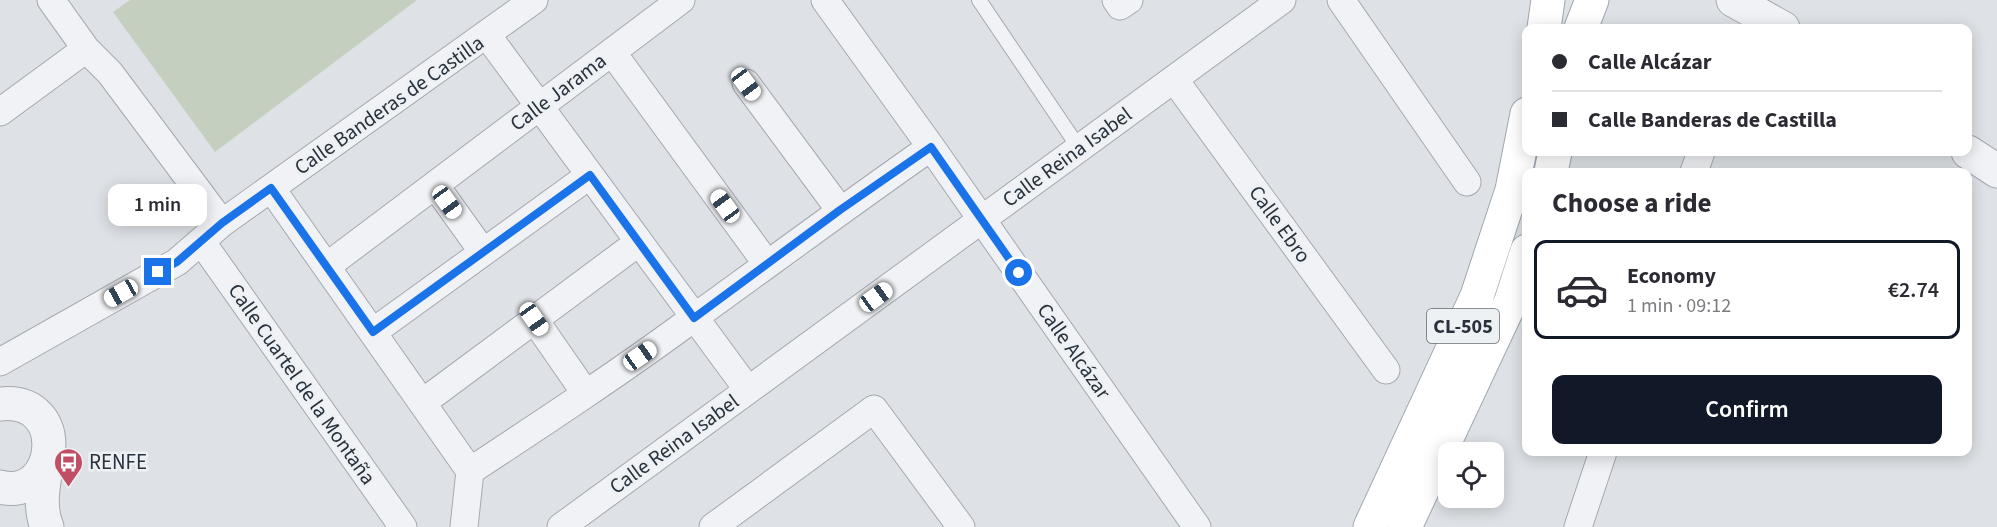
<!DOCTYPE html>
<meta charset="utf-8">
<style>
:root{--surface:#fff;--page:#f2f2f3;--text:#2b2b33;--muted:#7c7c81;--line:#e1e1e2;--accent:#111827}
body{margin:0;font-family:"Source Sans 3",sans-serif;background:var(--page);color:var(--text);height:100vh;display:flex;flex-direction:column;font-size:22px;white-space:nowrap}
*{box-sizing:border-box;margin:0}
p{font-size:20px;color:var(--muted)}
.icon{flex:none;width:33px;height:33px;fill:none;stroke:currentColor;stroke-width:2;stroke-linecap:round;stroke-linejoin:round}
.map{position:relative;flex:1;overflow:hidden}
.side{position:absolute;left:1522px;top:168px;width:450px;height:288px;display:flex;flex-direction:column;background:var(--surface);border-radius:12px;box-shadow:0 3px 15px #0003}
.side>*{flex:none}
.guide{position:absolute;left:1522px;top:24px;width:450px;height:132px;border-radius:12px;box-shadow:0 3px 15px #0003;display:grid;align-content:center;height:132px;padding:0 30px;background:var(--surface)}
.buttons{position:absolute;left:1438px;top:442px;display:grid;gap:12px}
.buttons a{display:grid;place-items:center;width:66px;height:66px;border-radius:12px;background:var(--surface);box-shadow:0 3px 15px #0003;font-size:30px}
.end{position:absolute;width:27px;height:27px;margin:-14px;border:8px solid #1a73e8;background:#fff;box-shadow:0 0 0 3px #fff}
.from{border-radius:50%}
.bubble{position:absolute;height:42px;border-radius:12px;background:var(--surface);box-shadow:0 3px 15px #0003;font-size:20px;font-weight:600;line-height:42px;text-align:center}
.car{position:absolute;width:18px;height:36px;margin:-18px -9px;border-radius:8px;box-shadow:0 0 4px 2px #0007;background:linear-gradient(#fff 24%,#345 0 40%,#fff 0 76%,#345 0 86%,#fff 0)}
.guide b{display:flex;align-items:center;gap:21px;height:57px;font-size:22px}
.guide b+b{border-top:2px solid var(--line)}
.guide i{width:15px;height:15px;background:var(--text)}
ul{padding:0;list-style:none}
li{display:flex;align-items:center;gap:18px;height:99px;margin:0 12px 9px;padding:0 18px;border:3px solid var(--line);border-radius:12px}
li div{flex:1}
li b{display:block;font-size:22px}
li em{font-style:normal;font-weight:600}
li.current{border-color:var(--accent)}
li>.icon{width:54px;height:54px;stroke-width:1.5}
h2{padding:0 30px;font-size:27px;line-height:72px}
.cta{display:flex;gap:12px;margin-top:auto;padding:12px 30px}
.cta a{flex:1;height:69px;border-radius:12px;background:var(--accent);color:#fff;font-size:24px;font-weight:600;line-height:69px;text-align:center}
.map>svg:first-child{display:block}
.green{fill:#c5cfc0}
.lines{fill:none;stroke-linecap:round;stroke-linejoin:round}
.service-casing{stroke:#a4a9b0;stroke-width:16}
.minor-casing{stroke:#a4a9b0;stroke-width:29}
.tertiary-casing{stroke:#a4a9b0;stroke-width:35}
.primary-casing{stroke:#9fa7b1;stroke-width:35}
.service{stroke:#f1f2f5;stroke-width:14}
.minor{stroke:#f1f2f5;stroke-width:27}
.tertiary{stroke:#f1f2f5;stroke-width:33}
.primary{stroke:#fff;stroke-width:33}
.route{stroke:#1a73e8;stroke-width:8}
.labels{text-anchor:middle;stroke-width:5;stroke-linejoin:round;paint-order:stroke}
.shield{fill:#eef1f4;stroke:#646b73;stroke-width:1.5}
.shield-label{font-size:20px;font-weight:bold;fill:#29313c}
.street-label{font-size:21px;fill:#29313c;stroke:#eef1f4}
.poi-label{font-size:21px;fill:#29313c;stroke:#eef1f4;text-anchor:start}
</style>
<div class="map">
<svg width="1997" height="527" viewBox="0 0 1997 527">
<rect width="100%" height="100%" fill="#dee2e6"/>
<path class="green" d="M130 0H417L215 152 113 12Z"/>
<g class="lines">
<defs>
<path id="service" d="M979 0 1079 148"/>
<path id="minor" d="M51 0 86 49 110 73 222 223
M825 0 931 147 1197 527
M1116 0 1120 6 1129 0
M1341 0 1467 182
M487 35 748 390
M612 52 767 264
M1174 79 1386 370
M746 83 840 210
M0 112 86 49
M1694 172 1701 152
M435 185 483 252
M271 188 470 471 464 527
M201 241 403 527
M327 266 681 0
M534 319 586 394
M373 332 590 175
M0 362 177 262 222 223 534 0
M422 403 639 242
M470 471C546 421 622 371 695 317 774 260 852 202 931 147
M561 527 1282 0
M713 527 874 409 961 527
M1578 527 1603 452"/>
<path id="tertiary" d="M1733 0 1783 28
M1968 152 1997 171
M0 404C71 396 59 502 0 487
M47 527C38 506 44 480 48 459"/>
<path id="primary" d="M1544 28 1548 0
M1581 28 1592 0
M1551 172 1555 152
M1370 527 1477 296 1512 190 1527 114
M1405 527 1511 301 1527 251"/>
</defs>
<use href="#service" class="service-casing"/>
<use href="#minor" class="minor-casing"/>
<use href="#tertiary" class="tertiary-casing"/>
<use href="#primary" class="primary-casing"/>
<use href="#service" class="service"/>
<use href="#minor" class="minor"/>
<use href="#tertiary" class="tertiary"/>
<use href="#primary" class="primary"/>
</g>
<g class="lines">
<path class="route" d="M158 272 177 262 222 223 271 188 373 332 590 175 694 318 840 210 931 147 1019 273"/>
</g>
<defs>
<symbol id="bus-pin" viewBox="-11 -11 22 30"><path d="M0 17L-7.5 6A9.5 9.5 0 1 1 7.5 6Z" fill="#c04e65" stroke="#eef1f4"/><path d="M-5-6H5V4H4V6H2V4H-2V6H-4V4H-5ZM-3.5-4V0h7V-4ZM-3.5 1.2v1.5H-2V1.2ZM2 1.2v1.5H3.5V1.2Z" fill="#fff"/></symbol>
</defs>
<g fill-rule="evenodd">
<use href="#bus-pin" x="52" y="446" width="33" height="45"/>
</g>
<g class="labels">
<rect class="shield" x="1427" y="309" width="72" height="34" rx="4.5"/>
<g class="shield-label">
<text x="1463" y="333">CL-505</text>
</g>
<g class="street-label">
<text transform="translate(558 92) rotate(-37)" y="7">Calle Jarama</text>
<text transform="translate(389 105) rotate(-35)" y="7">Calle Banderas de Castilla</text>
<text transform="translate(1067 157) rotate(-36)" y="7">Calle Reina Isabel</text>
<text transform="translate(1280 224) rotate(54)" y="7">Calle Ebro</text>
<text transform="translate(1074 351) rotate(55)" y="7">Calle Alcázar</text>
<text transform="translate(302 384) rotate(55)" y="7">Calle Cuartel de la Montaña</text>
<text transform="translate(674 444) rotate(-36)" y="7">Calle Reina Isabel</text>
</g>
<g class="poi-label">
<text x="89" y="469">RENFE</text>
</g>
</g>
</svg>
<div class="buttons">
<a><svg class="icon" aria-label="locate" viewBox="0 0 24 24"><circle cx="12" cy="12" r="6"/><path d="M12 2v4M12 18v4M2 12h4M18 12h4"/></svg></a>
</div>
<i class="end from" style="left:1019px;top:273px"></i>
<i class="end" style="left:158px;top:272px"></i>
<div class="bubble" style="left:108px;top:184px;width:99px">1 min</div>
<i class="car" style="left:746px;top:84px;rotate:143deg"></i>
<i class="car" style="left:447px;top:202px;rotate:144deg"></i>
<i class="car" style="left:725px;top:206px;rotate:324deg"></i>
<i class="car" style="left:121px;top:293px;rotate:241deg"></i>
<i class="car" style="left:876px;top:297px;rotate:54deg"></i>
<i class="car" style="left:534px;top:319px;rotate:145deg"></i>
<i class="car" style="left:640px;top:356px;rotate:55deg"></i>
<div class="guide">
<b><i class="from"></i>Calle Alcázar</b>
<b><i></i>Calle Banderas de Castilla</b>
</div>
<section class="side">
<h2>Choose a ride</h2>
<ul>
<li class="current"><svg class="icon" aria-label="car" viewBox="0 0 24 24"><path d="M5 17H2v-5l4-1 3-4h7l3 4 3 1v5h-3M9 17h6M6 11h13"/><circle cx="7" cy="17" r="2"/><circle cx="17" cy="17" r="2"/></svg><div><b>Economy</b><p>1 min · 09:12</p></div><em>€2.74</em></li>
</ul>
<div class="cta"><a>Confirm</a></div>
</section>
</div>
